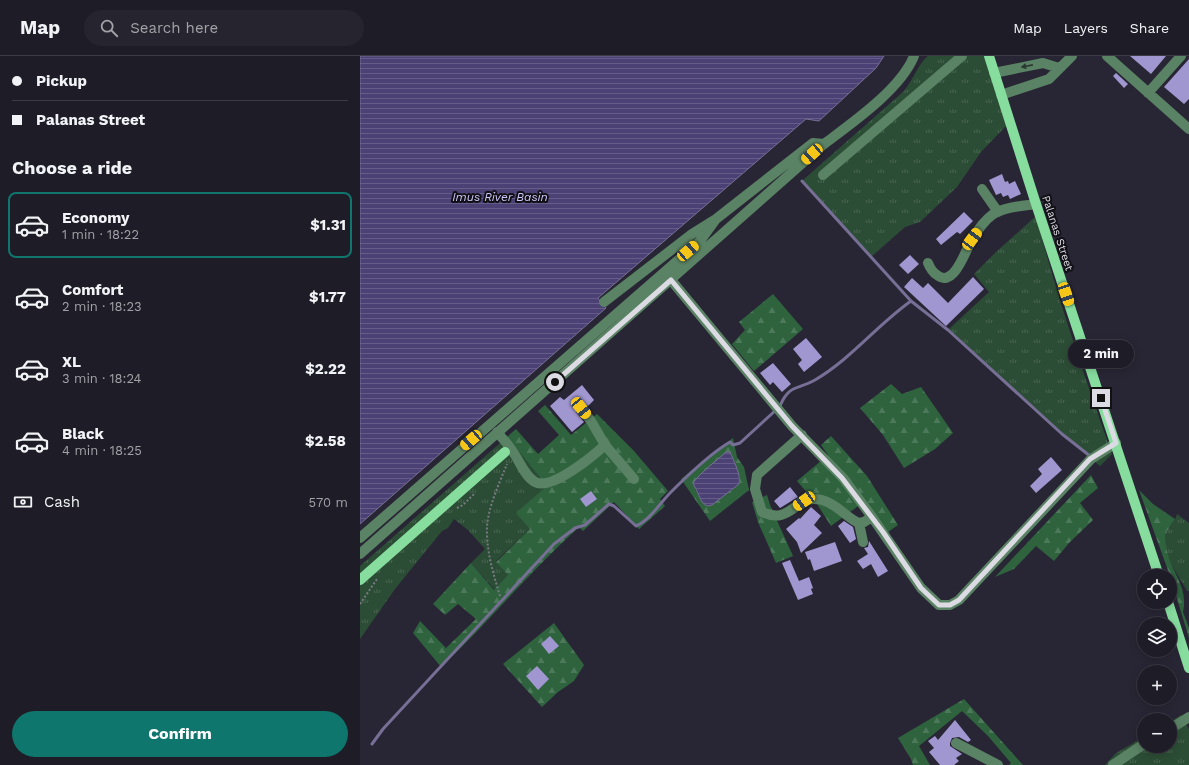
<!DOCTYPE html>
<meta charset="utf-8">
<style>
:root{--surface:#1e1c27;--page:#26252f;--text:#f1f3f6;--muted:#a1a1a7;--line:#3c3a44;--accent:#0f766e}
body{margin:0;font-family:"Work Sans",sans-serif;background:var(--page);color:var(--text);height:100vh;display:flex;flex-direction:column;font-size:15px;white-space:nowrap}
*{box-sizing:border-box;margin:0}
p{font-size:13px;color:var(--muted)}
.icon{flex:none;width:22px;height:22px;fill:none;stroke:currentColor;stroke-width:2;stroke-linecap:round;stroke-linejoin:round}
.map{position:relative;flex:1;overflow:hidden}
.sheet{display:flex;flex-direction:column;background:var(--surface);width:360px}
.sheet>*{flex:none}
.top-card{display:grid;align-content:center;height:88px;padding:0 12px;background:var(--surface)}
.controls{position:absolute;left:777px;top:513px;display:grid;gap:8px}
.controls a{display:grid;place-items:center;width:40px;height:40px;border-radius:50%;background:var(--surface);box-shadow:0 2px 10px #0003,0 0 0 1px var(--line);font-size:20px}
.end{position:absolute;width:18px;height:18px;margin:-9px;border:5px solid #dcdbe4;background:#111;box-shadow:0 0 0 2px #111}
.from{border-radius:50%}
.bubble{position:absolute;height:28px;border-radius:14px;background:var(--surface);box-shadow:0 2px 10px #0003,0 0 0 1px var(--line);font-size:13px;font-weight:700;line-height:28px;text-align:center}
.car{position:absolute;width:12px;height:24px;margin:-12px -6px;border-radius:5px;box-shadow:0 0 3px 1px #0007;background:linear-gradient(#f5c518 24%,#345 0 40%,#f5c518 0 76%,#345 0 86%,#f5c518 0)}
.top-card b{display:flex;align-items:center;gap:14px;height:38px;font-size:15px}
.top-card b+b{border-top:1px solid var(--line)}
.top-card i{width:10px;height:10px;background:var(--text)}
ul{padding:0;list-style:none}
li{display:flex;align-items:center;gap:12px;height:66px;margin:0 8px 6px;padding:0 4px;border:2px solid transparent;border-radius:8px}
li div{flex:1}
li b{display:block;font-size:15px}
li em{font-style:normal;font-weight:700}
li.current{border-color:var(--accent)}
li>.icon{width:36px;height:36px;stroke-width:1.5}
h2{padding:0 12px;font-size:18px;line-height:48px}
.pay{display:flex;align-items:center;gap:10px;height:44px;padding:0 12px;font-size:15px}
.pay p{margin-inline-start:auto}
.primary-button{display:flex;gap:8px;margin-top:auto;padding:8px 12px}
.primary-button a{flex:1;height:46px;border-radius:24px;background:var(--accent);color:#fff;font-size:16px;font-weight:700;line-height:46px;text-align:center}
header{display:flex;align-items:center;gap:24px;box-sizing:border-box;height:56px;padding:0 20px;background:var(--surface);border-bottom:1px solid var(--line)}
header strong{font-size:19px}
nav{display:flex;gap:22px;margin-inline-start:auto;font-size:14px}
.search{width:280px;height:36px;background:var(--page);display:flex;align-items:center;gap:10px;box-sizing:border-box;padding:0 14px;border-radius:22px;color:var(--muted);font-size:15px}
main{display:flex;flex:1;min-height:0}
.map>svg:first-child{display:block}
.grass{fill:url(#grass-tufts)}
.forest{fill:url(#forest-firs);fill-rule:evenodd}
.water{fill:url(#water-rules);stroke:#776f96}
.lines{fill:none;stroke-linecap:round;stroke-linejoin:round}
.stream{stroke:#776f96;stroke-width:3}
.building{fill:#a197d0}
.path{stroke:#797883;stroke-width:2;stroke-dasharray:2 2;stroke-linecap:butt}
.minor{stroke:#5a8264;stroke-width:10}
.major{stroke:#86dd9e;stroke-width:10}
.oneway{fill:#2b3831}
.route{stroke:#dcdbe4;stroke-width:5}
.labels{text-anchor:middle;stroke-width:4;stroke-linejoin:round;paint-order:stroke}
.street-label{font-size:11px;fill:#dcdbe4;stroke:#111016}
.water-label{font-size:12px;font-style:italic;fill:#cfc8f9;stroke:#111016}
</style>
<header>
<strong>Map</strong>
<div class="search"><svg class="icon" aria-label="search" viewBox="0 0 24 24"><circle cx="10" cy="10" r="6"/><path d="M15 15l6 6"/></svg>Search here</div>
<nav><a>Map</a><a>Layers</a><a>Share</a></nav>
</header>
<main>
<section class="sheet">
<div class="top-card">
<b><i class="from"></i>Pickup</b>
<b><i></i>Palanas Street</b>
</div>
<h2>Choose a ride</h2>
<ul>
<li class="current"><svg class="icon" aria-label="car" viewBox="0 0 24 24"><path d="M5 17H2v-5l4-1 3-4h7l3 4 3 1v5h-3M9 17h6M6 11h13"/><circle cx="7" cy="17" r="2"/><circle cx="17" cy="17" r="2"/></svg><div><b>Economy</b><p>1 min · 18:22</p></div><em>$1.31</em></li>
<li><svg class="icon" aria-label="car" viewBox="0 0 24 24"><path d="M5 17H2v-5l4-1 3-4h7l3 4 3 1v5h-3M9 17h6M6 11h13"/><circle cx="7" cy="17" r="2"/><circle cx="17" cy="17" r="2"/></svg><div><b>Comfort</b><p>2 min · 18:23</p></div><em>$1.77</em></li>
<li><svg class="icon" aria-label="car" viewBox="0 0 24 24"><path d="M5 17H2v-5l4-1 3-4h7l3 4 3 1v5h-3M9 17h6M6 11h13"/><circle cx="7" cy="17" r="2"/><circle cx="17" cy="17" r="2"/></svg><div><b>XL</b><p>3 min · 18:24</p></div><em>$2.22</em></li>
<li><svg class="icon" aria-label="car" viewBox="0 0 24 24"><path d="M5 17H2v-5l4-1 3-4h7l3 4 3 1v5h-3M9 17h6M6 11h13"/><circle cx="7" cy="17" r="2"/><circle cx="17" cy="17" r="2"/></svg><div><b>Black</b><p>4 min · 18:25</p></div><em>$2.58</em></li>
</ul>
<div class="pay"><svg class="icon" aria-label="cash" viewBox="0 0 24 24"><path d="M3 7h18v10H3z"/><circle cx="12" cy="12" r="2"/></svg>Cash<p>570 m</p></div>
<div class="primary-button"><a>Confirm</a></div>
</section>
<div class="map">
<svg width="829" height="709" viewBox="0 0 829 709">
<defs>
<pattern id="grass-tufts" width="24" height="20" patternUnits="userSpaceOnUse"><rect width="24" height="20" fill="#2c4d35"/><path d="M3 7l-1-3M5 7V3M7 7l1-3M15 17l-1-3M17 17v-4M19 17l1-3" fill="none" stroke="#4a6652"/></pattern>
<pattern id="forest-firs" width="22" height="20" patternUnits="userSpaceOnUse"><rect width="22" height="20" fill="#2e633e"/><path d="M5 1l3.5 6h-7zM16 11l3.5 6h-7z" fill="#4c795a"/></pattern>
<pattern id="water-rules" width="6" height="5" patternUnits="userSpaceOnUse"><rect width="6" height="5" fill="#4c4174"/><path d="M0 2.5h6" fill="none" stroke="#655c88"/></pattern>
</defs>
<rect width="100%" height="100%" fill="#282634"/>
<path class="grass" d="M568 0H624L647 69 621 96 597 131 560 166 545 171 511 201 442 125 544 35C553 24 558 8 568 0Z
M676 160C697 241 724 319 752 398L740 410 702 378 588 274 629 236 614 218 636 196Z
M147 381 187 430 170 473 136 505 148 519 135 534 111 507 125 493 108 474 94 463 88 472 82 475 35 533 0 583V510Z
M817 458 829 467V535H827C820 521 800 496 805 480 808 472 815 466 817 458Z
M821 659 829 673V709H745L756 697 784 681V690H810V666Z"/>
<path class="forest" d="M413 238 443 273 394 315 372 288 385 274 379 266Z
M531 328 542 338 561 331 593 377 575 393 544 412 523 379 500 352Z
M185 349 211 379 237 358 274 395 308 435 300 443 305 450 279 473 254 446 223 475 219 471C170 515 129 566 81 611L53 577 60 565 86 592 116 563 98 548 85 559 73 548 111 507 134 534 148 519 136 506 170 473 156 457 187 430 147 381 156 373 178 398 199 379 178 355Z
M471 380 507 420 538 469 528 476 505 445 471 470 457 448 437 425 468 399 461 389Z
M373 382 377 401 384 411 389 434 350 465 321 423ZM374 406 380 423 379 428 371 434 342 446 335 433C348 409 348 410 374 406Z
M731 419 738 432 720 447 733 464 709 487 694 505 676 490 654 513 635 521Z
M779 434 793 448 815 463C812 468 807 474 805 480 805 482 805 486 806 489 809 515 829 529 823 556L829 572V582L810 520Z
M407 439 410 449 433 500 416 507 398 466 392 446Z
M194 567 224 609 214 625 198 636 182 651 143 608Z
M604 643 663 709H649L651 707 628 680 602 655 559 690 570 709H553L551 703 538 682Z"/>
<path class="water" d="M0 0H524L516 12 459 65 446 63 238 242 246 252 0 468Z
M366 396H370C374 406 381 418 379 428L352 449 347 450 342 446 333 427C340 417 356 405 366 396Z"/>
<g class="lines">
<path class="stream" d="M442 125 551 245 588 274 702 378 730 400
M420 350C429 328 438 334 455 324 491 303 517 269 551 245
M12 688 23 673 194 488 215 472 225 469 249 448 254 450 276 470C290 464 300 447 311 436 327 420 351 397 370 386L373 389 380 387 416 354"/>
</g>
<path class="building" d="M770 0H806L791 18Z
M829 3V43L824 48 804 31Z
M756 17 768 28 764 32 753 20Z
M642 118 645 126 648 125 649 128 655 125 661 138 650 143 648 139 643 141 641 137 636 139 629 124Z
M604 156 613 165 600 178 597 176 581 189 576 183Z
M550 199 559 208 548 218 539 209Z
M613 221 624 233 586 270 544 231 552 222 563 232 568 227 588 247Z
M446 282 462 301 444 316 438 308 442 304 433 293Z
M413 307 431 328 422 336 413 326 410 329 400 317Z
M222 329 234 344 228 350 221 346 215 349 216 356 224 366 212 376 190 350 200 341 204 344Z
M691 401 702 414 676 437 670 430 682 418 678 413Z
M430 431 438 441 420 452 414 445Z
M231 435 237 443 226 451 220 443Z
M451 451 461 460 454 469 462 477 441 497 437 486 426 473 439 462 440 463Z
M484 465 493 471 496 483 490 487 478 470Z
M509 485 528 515 518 521 511 508 503 513 497 505 508 498 504 492 508 491Z
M475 486 482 505 454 515 450 503 448 504 445 496Z
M430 504 439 525 449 521 453 532 451 533 453 538 438 544 422 507Z
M190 580 199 590 189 598 181 588Z
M177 610 189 623 178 634 166 620Z
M595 664 611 684 608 686 599 681 592 682 590 687V690L602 698 596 702 599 705 594 709H580L569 696 574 692 568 685 575 680 578 684Z"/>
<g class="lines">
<path class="path" d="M97 452 103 449 115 437
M140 540C133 517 126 494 127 470 129 449 139 428 147 408
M0 548 17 523"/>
<path class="minor" d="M747 0 829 73
M634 17 683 7 699 12
M788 37 821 0
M641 39 689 23 712 0
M463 119 602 0
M622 133 638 156
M568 207C570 212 572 216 577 219 594 233 606 193 612 183 617 175 624 165 632 159 643 151 662 150 676 148
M311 224 432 370 483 422 512 461 561 532 579 549H590L599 544 731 403 756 387
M244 246 332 178 356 163 453 87 464 88
M221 352 231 365 245 389 274 423
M137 376C142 382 147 387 151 393 159 403 164 420 175 426 191 435 233 400 245 389
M442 379 397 419 395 433 402 456C432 470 435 437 462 444 478 448 486 462 499 467L504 466 512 461
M499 467 503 486
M0 482 340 185 356 163
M0 498 464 88C492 67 541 33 554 0
M810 673 829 661
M596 687 638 709
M753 709 784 688"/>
<path class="major" d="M629 0 676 148 799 520
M0 524 145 396
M808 546 829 612"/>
</g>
<defs><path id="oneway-solid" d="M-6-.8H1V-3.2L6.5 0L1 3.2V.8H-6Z"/></defs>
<use class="oneway" href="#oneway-solid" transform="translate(667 10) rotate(169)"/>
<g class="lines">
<path class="route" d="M195 326 311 224 432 370 482 422 523 476 561 532 579 549H590L599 544 730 403 756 387 741 342"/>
</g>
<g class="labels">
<g class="street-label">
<text transform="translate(698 177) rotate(72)" y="4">Palanas Street</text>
</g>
<g class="water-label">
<text x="140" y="145">Imus River Basin</text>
</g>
</g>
</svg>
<div class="controls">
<a><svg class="icon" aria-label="locate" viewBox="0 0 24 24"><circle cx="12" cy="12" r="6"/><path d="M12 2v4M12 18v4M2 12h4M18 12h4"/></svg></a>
<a><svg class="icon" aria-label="layers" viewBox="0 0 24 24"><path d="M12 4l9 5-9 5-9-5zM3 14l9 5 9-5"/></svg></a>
<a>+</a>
<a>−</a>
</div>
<i class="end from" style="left:195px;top:326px"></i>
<i class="end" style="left:741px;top:342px"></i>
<div class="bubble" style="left:708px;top:284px;width:66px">2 min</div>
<i class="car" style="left:452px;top:98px;rotate:228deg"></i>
<i class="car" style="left:612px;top:183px;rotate:37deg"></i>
<i class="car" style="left:328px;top:195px;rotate:49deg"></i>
<i class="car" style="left:706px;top:238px;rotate:161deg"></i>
<i class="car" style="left:221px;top:352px;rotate:141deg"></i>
<i class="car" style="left:111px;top:384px;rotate:229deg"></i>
<i class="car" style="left:444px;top:445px;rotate:235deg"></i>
</div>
</main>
